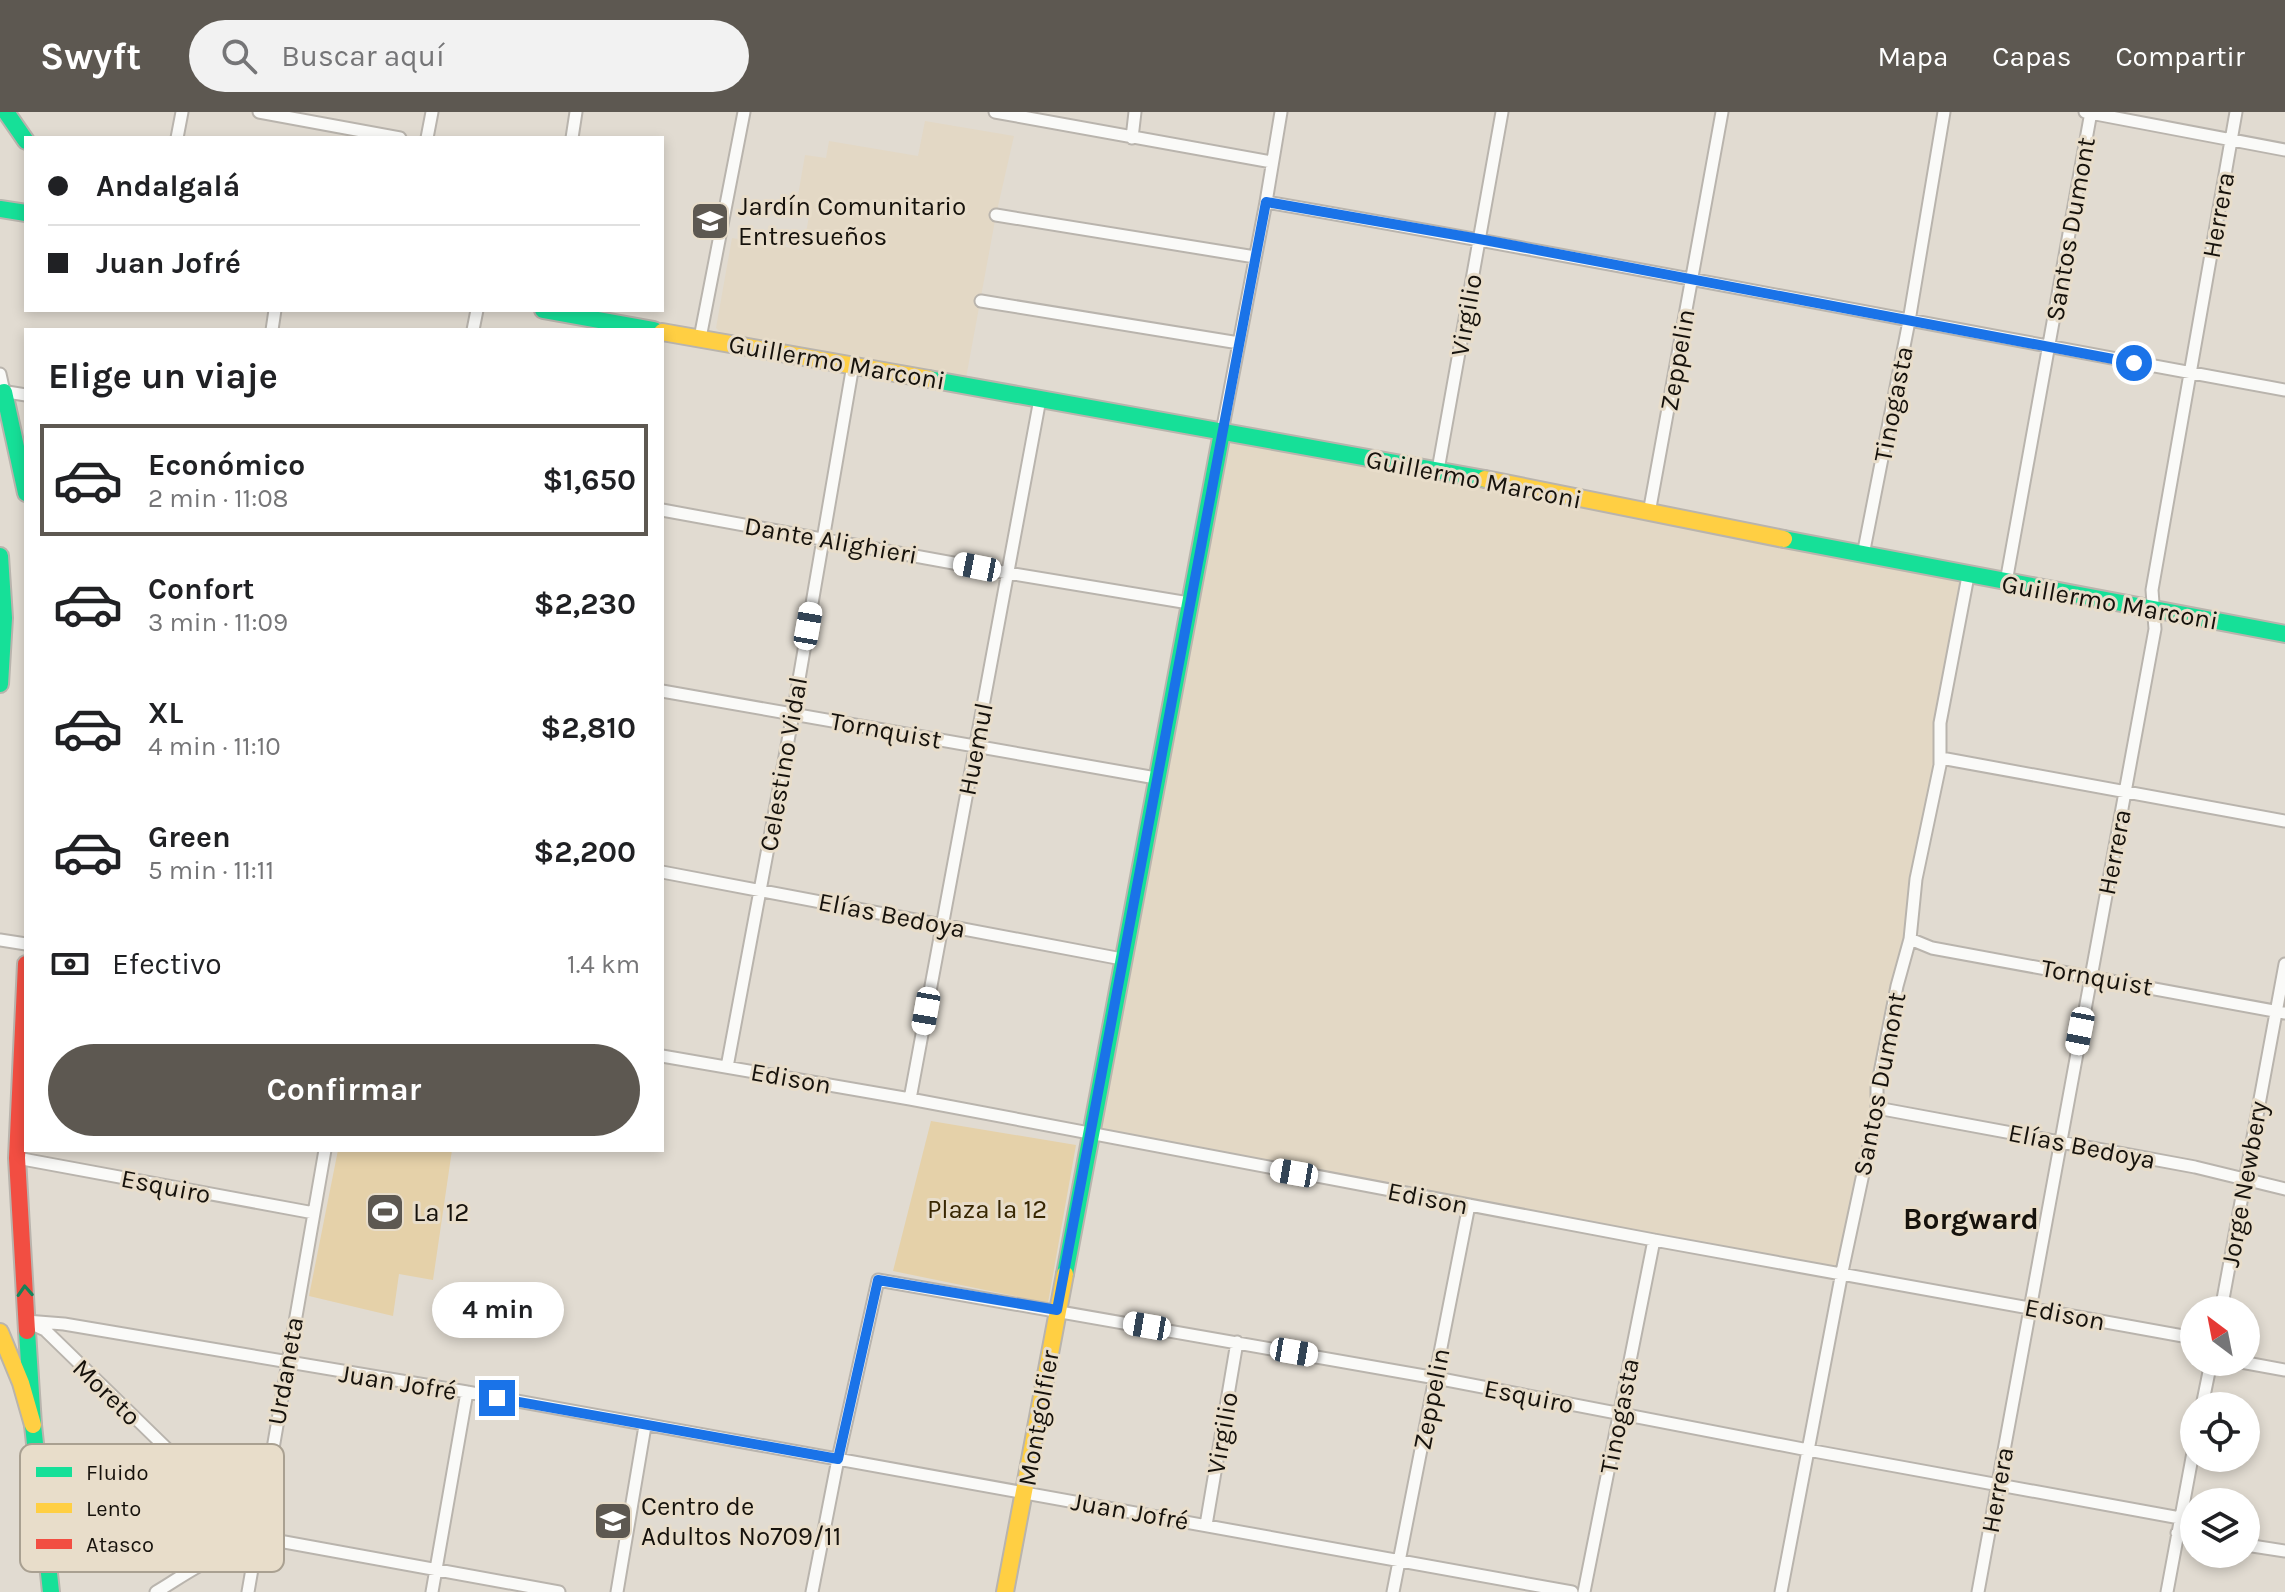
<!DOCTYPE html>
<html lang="es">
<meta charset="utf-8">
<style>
:root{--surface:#fff;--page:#f2f2f2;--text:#202124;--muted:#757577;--line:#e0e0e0;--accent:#5d5851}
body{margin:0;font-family:Karla,sans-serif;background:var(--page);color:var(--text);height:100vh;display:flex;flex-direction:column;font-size:30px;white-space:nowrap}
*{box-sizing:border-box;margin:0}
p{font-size:26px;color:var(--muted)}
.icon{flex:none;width:44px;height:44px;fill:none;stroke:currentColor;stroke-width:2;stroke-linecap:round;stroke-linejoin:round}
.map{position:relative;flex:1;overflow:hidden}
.drawer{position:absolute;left:24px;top:216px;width:640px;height:824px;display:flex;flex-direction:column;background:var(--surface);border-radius:0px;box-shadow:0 4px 12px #0003}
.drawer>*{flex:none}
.guide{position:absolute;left:24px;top:24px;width:640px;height:176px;border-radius:0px;box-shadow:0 4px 12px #0003;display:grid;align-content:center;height:176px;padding:0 24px;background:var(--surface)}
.needle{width:52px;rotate:328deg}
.controls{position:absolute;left:2180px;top:1184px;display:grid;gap:16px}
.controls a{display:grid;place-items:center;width:80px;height:80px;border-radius:50%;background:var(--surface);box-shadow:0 4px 12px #0003;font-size:40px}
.end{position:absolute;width:36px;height:36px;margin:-18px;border:10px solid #1a73e8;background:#fff;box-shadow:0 0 0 4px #fff}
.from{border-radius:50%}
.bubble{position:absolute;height:56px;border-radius:28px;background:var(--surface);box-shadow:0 4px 12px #0003;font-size:26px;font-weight:700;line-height:56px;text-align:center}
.car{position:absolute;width:24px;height:48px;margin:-24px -12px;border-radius:10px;box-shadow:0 0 6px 2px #0007;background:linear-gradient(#fff 24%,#345 0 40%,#fff 0 76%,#345 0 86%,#fff 0)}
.guide b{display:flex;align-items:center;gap:28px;height:76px;font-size:30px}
.guide b+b{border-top:2px solid var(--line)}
.guide i{width:20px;height:20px;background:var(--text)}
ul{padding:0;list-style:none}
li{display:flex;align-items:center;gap:24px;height:112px;margin:0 16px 12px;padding:0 8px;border:4px solid transparent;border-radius:0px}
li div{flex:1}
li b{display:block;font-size:30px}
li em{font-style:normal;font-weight:700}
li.selected{border-color:var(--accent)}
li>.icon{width:72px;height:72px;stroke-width:1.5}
h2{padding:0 24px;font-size:36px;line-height:96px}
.pay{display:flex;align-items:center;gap:20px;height:88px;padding:0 24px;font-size:30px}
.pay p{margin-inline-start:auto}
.action{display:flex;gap:16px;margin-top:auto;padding:16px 24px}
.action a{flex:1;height:92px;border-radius:48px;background:var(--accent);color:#fff;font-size:32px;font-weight:700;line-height:92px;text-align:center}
header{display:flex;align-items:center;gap:48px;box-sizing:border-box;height:112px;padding:0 40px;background:var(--accent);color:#fff}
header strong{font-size:38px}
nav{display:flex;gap:44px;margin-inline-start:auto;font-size:28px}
.search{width:560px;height:72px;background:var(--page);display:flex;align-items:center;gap:20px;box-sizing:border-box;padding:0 28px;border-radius:44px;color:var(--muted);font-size:30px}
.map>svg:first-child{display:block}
.built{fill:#e3d8c5}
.green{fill:#e5d1a9}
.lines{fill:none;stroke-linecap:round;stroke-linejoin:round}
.street-casing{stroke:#b9b4ad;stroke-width:15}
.fast-casing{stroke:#b9b4ad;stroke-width:20}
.slow-casing{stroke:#b9b4ad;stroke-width:20}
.jam-casing{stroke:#b9b4ad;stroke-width:20}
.street{stroke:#fafaf8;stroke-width:11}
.fast{stroke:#16e098;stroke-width:16}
.slow{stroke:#ffcf43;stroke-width:16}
.jam{stroke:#f24e42;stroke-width:16}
.oneway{stroke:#168359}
.route{stroke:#1a73e8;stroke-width:10}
.labels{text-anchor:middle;stroke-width:6;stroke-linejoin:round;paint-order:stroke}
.poi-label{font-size:26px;fill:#16120c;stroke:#e8ddca;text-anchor:start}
.street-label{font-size:26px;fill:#16120c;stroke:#e8ddca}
.park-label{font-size:26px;fill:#382702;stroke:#e8ddca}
.quarter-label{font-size:30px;font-weight:bold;fill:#16120c;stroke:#e8ddca}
.key{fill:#e8ddca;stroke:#a9a091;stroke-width:2}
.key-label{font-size:22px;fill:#16120c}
</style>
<header>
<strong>Swyft</strong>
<div class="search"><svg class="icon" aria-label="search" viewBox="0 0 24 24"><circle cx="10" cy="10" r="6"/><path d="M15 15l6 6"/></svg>Buscar aquí</div>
<nav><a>Mapa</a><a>Capas</a><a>Compartir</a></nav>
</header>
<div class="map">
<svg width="2285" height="1480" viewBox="0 0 2285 1480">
<rect width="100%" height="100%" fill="#e1dbd1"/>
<path class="built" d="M925 9 1014 24 996 103 966 266 722 222 716 216 732 126 803 138 809 104 795 101 805 43 826 46 829 29 918 44Z
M1222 321 1968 464 1940 611 1941 646 1842 1160 1089 1022Z"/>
<path class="green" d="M931 1009 1076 1033 1048 1191 893 1159Z
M338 1038H452L433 1168 399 1162 393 1204 309 1184Z"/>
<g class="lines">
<defs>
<path id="street" d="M259 0 400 26
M995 0 1272 50
M2085 0 2285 38
M177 26 182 0
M427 26 432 0
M572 26 576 0
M1132 26 1135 0
M1266 90C1606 149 1945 216 2285 278
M996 103 1255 145
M981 189 1239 231
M272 218 275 198
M473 218 477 198
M700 226 744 0
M0 262 4 280
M1 279 26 283
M1222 320 1266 90 1281 0
M1438 358 1502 0
M662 398 1008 461 1189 491
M1649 401 1722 0
M1863 443 1909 209 1944 0
M2006 470 2091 0
M662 579 1156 666
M1941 646 2285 709
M662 760 1122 847
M1910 827 1932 836 2285 901
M0 828 26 832
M662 944 910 987 1654 1128 2194 1226
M727 955 793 602 853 253
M910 987 1040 287
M1877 996 2195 1055 2285 1077
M17 1046 314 1101
M2221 1198 2285 852
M26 1209 64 1212 467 1280 1572 1480
M34 1213 45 1218 235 1403 247 1410 259 1412
M2241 1250 2285 1258
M2202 1294 2211 1250
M1206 1413 1237 1230
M2177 1421 2194 1424
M257 1425 559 1480
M2246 1433 2285 1439
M156 1480C184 1464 221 1433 254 1441
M248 1480 325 1038
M432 1480 467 1280
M617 1480 645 1314
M812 1480 838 1347 878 1168 1436 1266 1808 1338 2180 1406
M1393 1480 1469 1093
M1584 1480 1654 1128
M1781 1480 1842 1160 1877 996V976L1897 874 1910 827 1916 767 1940 653V611L1968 464
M1978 1480 2155 517 2152 478 2236 0
M2167 1480 2194 1335"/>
<path id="fast" d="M6 0 26 29
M0 97 26 101
M543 198 654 218
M929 267 1485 367
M4 280 26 381
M1784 427 2285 522
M0 444 4 506 0 572
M1065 1162 1222 320
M27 1219 33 1313 51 1480"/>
<path id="slow" d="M662 220 929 267
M1485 367 1784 427
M0 1220 21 1271 33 1313
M1005 1480 1065 1162"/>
<path id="jam" d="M26 852 17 1046 27 1219"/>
</defs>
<use href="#street" class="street-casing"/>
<use href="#fast" class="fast-casing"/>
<use href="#slow" class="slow-casing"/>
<use href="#jam" class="jam-casing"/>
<use href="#street" class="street"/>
<use href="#fast" class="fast"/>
<use href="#slow" class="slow"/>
<use href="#jam" class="jam"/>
</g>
<defs><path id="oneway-chevron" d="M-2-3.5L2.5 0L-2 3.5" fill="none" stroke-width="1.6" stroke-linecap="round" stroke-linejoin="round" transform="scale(2)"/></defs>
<use class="oneway" href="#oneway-chevron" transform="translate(25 1179) rotate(-93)"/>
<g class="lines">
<path class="route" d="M497 1286 838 1347 878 1168 1057 1198 1266 90 1479 127 2134 251"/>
</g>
<defs>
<symbol id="school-square" viewBox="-11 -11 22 22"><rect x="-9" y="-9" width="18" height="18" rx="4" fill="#5d5851" stroke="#e8ddca"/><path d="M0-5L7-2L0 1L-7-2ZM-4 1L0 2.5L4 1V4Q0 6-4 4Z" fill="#fff"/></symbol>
<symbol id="stadium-square" viewBox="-11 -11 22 22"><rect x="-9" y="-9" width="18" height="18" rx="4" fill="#5d5851" stroke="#e8ddca"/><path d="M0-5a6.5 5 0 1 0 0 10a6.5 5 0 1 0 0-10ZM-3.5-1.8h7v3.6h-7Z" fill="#fff"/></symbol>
</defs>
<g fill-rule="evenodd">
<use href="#school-square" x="688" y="87" width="44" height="44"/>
<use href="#stadium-square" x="363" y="1078" width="44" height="44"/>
<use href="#school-square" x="591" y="1387" width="44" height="44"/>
</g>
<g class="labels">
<g class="poi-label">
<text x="738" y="103">Jardín Comunitario<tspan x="738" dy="30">Entresueños</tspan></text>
<text x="413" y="1109">La 12</text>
<text x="641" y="1403">Centro de<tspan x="641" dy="30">Adultos Nº709/11</tspan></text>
</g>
<g class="street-label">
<text transform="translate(2218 103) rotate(-80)" y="9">Herrera</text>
<text transform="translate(2070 117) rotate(-80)" y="9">Santos Dumont</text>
<text transform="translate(1466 203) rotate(-80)" y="9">Virgilio</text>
<text transform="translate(1677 248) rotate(-80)" y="9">Zeppelin</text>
<text transform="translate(837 250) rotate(10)" y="9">Guillermo Marconi</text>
<text transform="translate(1893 292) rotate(-79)" y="9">Tinogasta</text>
<text transform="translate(1474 367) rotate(11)" y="9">Guillermo Marconi</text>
<text transform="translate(831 428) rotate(10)" y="9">Dante Alighieri</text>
<text transform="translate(2110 490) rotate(10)" y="9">Guillermo Marconi</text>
<text transform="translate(886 618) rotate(10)" y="9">Tornquist</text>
<text transform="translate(975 637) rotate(-79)" y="9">Huemul</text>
<text transform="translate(783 652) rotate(-80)" y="9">Celestino Vidal</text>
<text transform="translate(2114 740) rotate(-79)" y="9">Herrera</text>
<text transform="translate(892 803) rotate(11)" y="9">Elías Bedoya</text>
<text transform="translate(2097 865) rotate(10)" y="9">Tornquist</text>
<text transform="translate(791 966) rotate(10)" y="9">Edison</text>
<text transform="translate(1879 972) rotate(-79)" y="9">Santos Dumont</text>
<text transform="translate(2082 1034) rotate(11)" y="9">Elías Bedoya</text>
<text transform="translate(2244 1072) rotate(-80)" y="9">Jorge Newbery</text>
<text transform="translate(166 1074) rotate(11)" y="9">Esquiro</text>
<text transform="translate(1428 1086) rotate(11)" y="9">Edison</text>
<text transform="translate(2065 1202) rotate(11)" y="9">Edison</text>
<text transform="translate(285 1259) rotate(-80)" y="9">Urdaneta</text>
<text transform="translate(398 1270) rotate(9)" y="9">Juan Jofré</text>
<text transform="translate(107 1280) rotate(44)" y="9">Moreto</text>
<text transform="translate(1529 1284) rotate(11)" y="9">Esquiro</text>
<text transform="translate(1431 1287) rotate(-79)" y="9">Zeppelin</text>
<text transform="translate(1619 1304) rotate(-79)" y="9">Tinogasta</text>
<text transform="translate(1038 1306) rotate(-80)" y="9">Montgolfier</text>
<text transform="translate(1222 1321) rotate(-80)" y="9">Virgilio</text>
<text transform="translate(1997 1378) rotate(-80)" y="9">Herrera</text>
<text transform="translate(1130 1399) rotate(10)" y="9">Juan Jofré</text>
</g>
<g class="park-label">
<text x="987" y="1106">Plaza la 12</text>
</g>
<g class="quarter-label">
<text x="1971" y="1117">Borgward</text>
</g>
</g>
<rect x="20" y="1332" width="264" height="128" rx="12" class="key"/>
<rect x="36" y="1355" width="36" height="10" fill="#16e098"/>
<rect x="36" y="1391" width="36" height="10" fill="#ffcf43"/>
<rect x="36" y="1427" width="36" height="10" fill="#f24e42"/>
<g class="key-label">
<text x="86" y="1368">Fluido</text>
<text x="86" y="1404">Lento</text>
<text x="86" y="1440">Atasco</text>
</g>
</svg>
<div class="controls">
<a><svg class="needle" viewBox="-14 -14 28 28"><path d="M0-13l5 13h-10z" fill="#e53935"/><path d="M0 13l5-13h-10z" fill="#757577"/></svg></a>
<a><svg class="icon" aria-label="locate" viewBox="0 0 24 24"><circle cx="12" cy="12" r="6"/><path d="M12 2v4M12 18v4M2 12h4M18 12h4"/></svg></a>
<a><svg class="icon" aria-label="layers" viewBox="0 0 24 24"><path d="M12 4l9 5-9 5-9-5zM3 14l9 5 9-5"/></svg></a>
</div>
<i class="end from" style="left:2134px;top:251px"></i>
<i class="end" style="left:497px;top:1286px"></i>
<div class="bubble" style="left:432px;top:1170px;width:132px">4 min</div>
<i class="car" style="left:977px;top:455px;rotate:281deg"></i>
<i class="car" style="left:808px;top:514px;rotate:10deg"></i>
<i class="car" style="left:926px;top:899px;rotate:190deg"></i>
<i class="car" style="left:2080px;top:919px;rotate:191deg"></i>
<i class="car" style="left:1294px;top:1061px;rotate:280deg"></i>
<i class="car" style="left:1147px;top:1214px;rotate:280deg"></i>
<i class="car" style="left:1294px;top:1240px;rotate:100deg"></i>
<div class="guide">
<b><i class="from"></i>Andalgalá</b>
<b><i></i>Juan Jofré</b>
</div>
<section class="drawer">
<h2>Elige un viaje</h2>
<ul>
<li class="selected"><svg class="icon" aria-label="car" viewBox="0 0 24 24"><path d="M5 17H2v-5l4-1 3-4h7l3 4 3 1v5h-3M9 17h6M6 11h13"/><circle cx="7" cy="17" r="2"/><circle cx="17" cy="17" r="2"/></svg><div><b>Económico</b><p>2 min · 11:08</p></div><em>$1,650</em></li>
<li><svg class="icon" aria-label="car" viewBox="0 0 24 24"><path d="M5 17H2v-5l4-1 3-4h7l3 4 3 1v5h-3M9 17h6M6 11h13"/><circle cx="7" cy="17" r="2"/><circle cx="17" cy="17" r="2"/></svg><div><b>Confort</b><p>3 min · 11:09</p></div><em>$2,230</em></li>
<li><svg class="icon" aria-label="car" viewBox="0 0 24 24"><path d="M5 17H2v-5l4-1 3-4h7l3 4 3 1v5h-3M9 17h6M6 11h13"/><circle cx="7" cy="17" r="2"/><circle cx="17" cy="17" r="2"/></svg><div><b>XL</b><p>4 min · 11:10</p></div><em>$2,810</em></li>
<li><svg class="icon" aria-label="car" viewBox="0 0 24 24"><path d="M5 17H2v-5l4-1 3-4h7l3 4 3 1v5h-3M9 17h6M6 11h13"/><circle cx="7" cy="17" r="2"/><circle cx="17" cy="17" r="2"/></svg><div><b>Green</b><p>5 min · 11:11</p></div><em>$2,200</em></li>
</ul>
<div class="pay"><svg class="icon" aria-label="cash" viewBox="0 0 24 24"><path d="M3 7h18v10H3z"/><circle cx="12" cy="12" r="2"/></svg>Efectivo<p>1.4 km</p></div>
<div class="action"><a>Confirmar</a></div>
</section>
</div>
